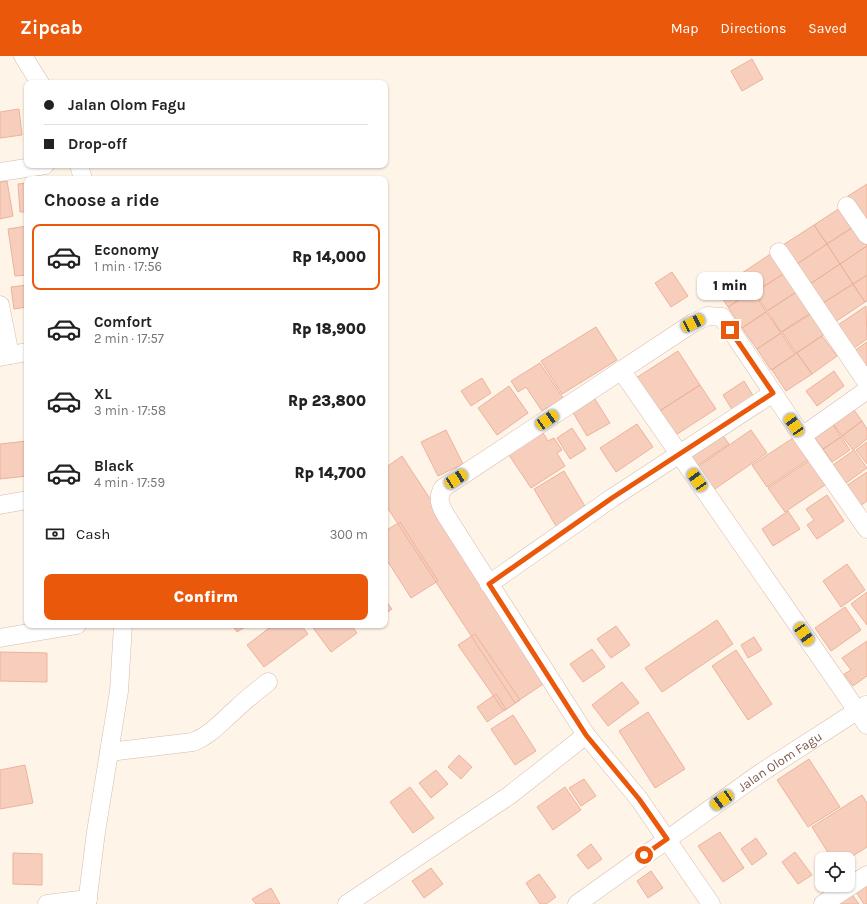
<!DOCTYPE html>
<meta charset="utf-8">
<style>
:root{--surface:#fff;--page:#f2f2f2;--text:#222;--muted:#767676;--line:#e0e0e0;--accent:#ea580c}
body{margin:0;font-family:Karla,sans-serif;background:var(--page);color:var(--text);height:100vh;display:flex;flex-direction:column;font-size:15px;white-space:nowrap}
*{box-sizing:border-box;margin:0}
p{font-size:13px;color:var(--muted)}
.icon{flex:none;width:22px;height:22px;fill:none;stroke:currentColor;stroke-width:2;stroke-linecap:round;stroke-linejoin:round}
.map{position:relative;flex:1;overflow:hidden}
.drawer{position:absolute;left:24px;top:120px;width:364px;height:452px;display:flex;flex-direction:column;background:var(--surface);border-radius:8px;box-shadow:0 1px 3px #0004}
.drawer>*{flex:none}
.top-card{position:absolute;left:24px;top:24px;width:364px;height:88px;border-radius:8px;box-shadow:0 1px 3px #0004;display:grid;align-content:center;height:88px;padding:0 20px;background:var(--surface)}
.buttons{position:absolute;left:815px;top:796px;display:grid;gap:8px}
.buttons a{display:grid;place-items:center;width:40px;height:40px;border-radius:8px;background:var(--surface);box-shadow:0 1px 3px #0004;font-size:20px}
.end{position:absolute;width:18px;height:18px;margin:-9px;border:5px solid #ea580c;background:#fff;box-shadow:0 0 0 2px #fff}
.from{border-radius:50%}
.bubble{position:absolute;height:28px;border-radius:8px;background:var(--surface);box-shadow:0 1px 3px #0004;font-size:13px;font-weight:800;line-height:28px;text-align:center}
.car{position:absolute;width:12px;height:24px;margin:-12px -6px;border-radius:5px;box-shadow:0 0 3px 1px #0007;background:linear-gradient(#f5c518 24%,#345 0 40%,#f5c518 0 76%,#345 0 86%,#f5c518 0)}
.top-card b{display:flex;align-items:center;gap:14px;height:38px;font-size:15px}
.top-card b+b{border-top:1px solid var(--line)}
.top-card i{width:10px;height:10px;background:var(--text)}
ul{padding:0;list-style:none}
li{display:flex;align-items:center;gap:12px;height:66px;margin:0 8px 6px;padding:0 12px;border:2px solid transparent;border-radius:8px}
li div{flex:1}
li b{display:block;font-size:15px}
li em{font-style:normal;font-weight:800}
li.selected{border-color:var(--accent)}
li>.icon{width:36px;height:36px;stroke-width:1.5}
h2{padding:0 20px;font-size:18px;line-height:48px}
.pay{display:flex;align-items:center;gap:10px;height:44px;padding:0 20px;font-size:15px}
.pay p{margin-inline-start:auto}
.primary-button{display:flex;gap:8px;margin-top:auto;padding:8px 20px}
.primary-button a{flex:1;height:46px;border-radius:8px;background:var(--accent);color:#fff;font-size:16px;font-weight:800;line-height:46px;text-align:center}
header{display:flex;align-items:center;gap:24px;box-sizing:border-box;height:56px;padding:0 20px;background:var(--accent);color:#fff}
header strong{font-size:19px}
nav{display:flex;gap:22px;margin-inline-start:auto;font-size:14px}
.map>svg:first-child{display:block}
.building{fill:#f7cebc;stroke:#ecb29b}
.lines{fill:none;stroke-linecap:round;stroke-linejoin:round}
.minor-casing{stroke:#d5bcae;stroke-width:19}
.minor{stroke:#fff;stroke-width:18}
.route{stroke:#ea580c;stroke-width:5}
.labels{text-anchor:middle;stroke-width:4;stroke-linejoin:round;paint-order:stroke}
.street-label{font-size:13px;fill:#7d5648;stroke:#fff8f1}
</style>
<header>
<strong>Zipcab</strong>
<nav><a>Map</a><a>Directions</a><a>Saved</a></nav>
</header>
<div class="map">
<svg width="867" height="848" viewBox="0 0 867 848">
<rect width="100%" height="100%" fill="#fff4e8"/>
<path class="building" d="M752 3 763 23 742 35 731 15Z
M19 53 22 79 0 82V56Z
M7 125 13 160 0 163V126Z
M27 127V156H20L18 128Z
M867 128V162L863 164 848 140Z
M843 150 856 169 827 188 814 169Z
M814 169 827 188 797 208 783 189Z
M856 169 867 186V190L840 208 827 188Z
M27 170V219L15 220 8 173Z
M827 188 840 208 810 228 797 208Z
M867 190V219L853 228 840 208Z
M772 197 785 217 755 236 742 217Z
M840 208 853 228 823 247 810 228Z
M672 216 688 240 671 251 655 227Z
M785 217 798 235 767 255 755 236Z
M741 218 753 235 728 251 717 234Z
M867 219V245L865 246 853 228Z
M853 228 865 246 835 266 823 247Z
M27 229V251L14 253 11 231Z
M753 235 766 256 742 272 728 251Z
M798 235 812 256 781 276 767 255Z
M866 250 867 283 854 292 838 269Z
M766 256 781 277 757 293 742 272Z
M812 257 826 277 796 297 782 276Z
M596 271 617 304 562 338 541 305Z
M781 277 795 298 771 314 757 293Z
M822 280 837 300 812 318 797 297Z
M867 286V314L854 295Z
M678 295 700 329 658 356 636 322Z
M797 297 812 318 786 335 772 314Z
M540 307 563 342 542 355 526 331 518 336 511 325Z
M834 315 844 330 817 350 806 335Z
M482 322 491 337 471 350 461 335Z
M744 325 754 341 733 355 723 339Z
M700 329 716 353 674 380 658 356Z
M509 330 528 357 497 379 478 352Z
M593 340 610 367 587 380 571 353Z
M851 350 862 365 842 380 831 365Z
M862 365 867 373V383L853 394 842 380Z
M831 366 841 381 823 393 812 378Z
M637 368 653 391 616 416 600 392Z
M572 372 586 393 570 403 557 382Z
M446 374 463 408 438 420 421 386Z
M719 374 729 388 692 413 682 399Z
M751 374 767 397 709 437 693 414Z
M543 377 548 385 554 382 562 394 557 397 565 410 531 432 509 399 520 392 518 389 533 379 535 382Z
M841 381 850 394 832 406 823 393Z
M793 382 808 404 767 431 752 409Z
M27 385V420L0 423V388Z
M867 386V408L856 394Z
M854 394 867 412 846 427 833 409Z
M402 400 549 624 515 647 385 448V412Z
M809 405 825 429 785 456 768 432Z
M564 415 586 452 556 470 534 433Z
M867 416V445L860 450 846 430Z
M827 439 844 465 817 483 807 469 814 464 806 453Z
M788 455 800 473 773 490 762 473Z
M400 466 438 525 411 542 385 501V475Z
M847 508 865 534 841 551 823 525Z
M867 536V569L851 548Z
M385 544 392 553 385 558Z
M845 551 861 574 831 595 815 572Z
M717 564 733 588 662 636 645 612Z
M232 569H248L237 576Z
M273 569H301L308 578 264 611 247 589Z
M311 569H351L357 577 331 596Z
M616 570 630 589 611 602 597 583Z
M475 578 520 644 504 655 458 589Z
M754 581 762 594 748 602 741 589Z
M867 585V620L853 630 844 618 851 614 842 602Z
M592 593 605 611 583 626 570 608Z
M736 594 772 648 748 664 712 610Z
M0 596 47 597V626L0 625Z
M622 626 639 647 608 670 592 649Z
M496 638 506 653 487 666 477 651Z
M648 656 685 713 655 732 619 675Z
M513 659 536 695 515 709 491 673Z
M459 699 472 711 461 723 448 711Z
M809 703 840 751 808 771 777 724Z
M25 709 33 747 0 753V714Z
M436 714 448 728 431 742 419 727Z
M584 723 596 740 581 750 569 732Z
M410 731 434 762 413 777 390 746Z
M565 731 581 754 553 774 537 751Z
M862 739 867 747V791L848 803H832L812 771Z
M720 776 744 812 723 826 698 790Z
M756 782 767 798 752 809 741 793Z
M591 788 602 803 588 813 577 799Z
M795 796 812 819 798 828 782 806Z
M13 797 42 798V829L13 828Z
M431 812 443 828 424 842 412 825Z
M651 815 663 832 648 842 637 825Z
M539 818 556 841 546 848H540L526 827Z
M867 823V848H864L856 836Z
M271 832 280 848H256L252 843Z
M848 833 859 848H827Z"/>
<g class="lines">
<defs>
<g id="minor">
<path d="M23 0 40 27"/>
<path d="M79 109 83 123"/>
<path d="M0 116 45 109"/>
<path d="M847 150 867 179"/>
<path d="M779 196 867 327"/>
<path d="M0 249 10 299"/>
<path d="M0 301 27 296"/>
<path d="M621 314 867 669"/>
<path d="M802 380 867 473"/>
<path d="M0 449 27 444"/>
<path d="M489 528 612 442 773 337"/>
<path d="M0 582 77 569"/>
<path d="M109 696 193 686C211 679 221 666 235 654 245 644 257 635 268 626"/>
<path d="M47 848 88 843"/>
<path d="M87 848 96 776 119 635 123 569"/>
<path d="M347 848 510 739 586 679"/>
<path id="s1" d="M577 848 759 718 866 649"/>
<path d="M711 848 639 743 586 679 445 458C440 449 437 442 443 432L693 267 708 260 722 261 802 380 867 334"/>
<path d="M823 848 867 819"/>
</g>
</defs>
<use href="#minor" class="minor-casing"/>
<use href="#minor" class="minor"/>
</g>
<g class="lines">
<path class="route" d="M644 799 667 783 639 743 586 679 489 528 612 442 773 337 730 274"/>
</g>
<g class="labels">
<g class="street-label">
<text dy="5" stroke="none"><textPath href="#s1" startOffset="248">Jalan Olom Fagu</textPath></text>
</g>
</g>
</svg>
<div class="buttons">
<a><svg class="icon" aria-label="locate" viewBox="0 0 24 24"><circle cx="12" cy="12" r="6"/><path d="M12 2v4M12 18v4M2 12h4M18 12h4"/></svg></a>
</div>
<i class="end from" style="left:644px;top:799px"></i>
<i class="end" style="left:730px;top:274px"></i>
<div class="bubble" style="left:697px;top:216px;width:66px">1 min</div>
<i class="car" style="left:693px;top:267px;rotate:64deg"></i>
<i class="car" style="left:547px;top:364px;rotate:56deg"></i>
<i class="car" style="left:794px;top:369px;rotate:326deg"></i>
<i class="car" style="left:456px;top:423px;rotate:57deg"></i>
<i class="car" style="left:697px;top:424px;rotate:325deg"></i>
<i class="car" style="left:804px;top:578px;rotate:145deg"></i>
<i class="car" style="left:722px;top:744px;rotate:235deg"></i>
<div class="top-card">
<b><i class="from"></i>Jalan Olom Fagu</b>
<b><i></i>Drop-off</b>
</div>
<section class="drawer">
<h2>Choose a ride</h2>
<ul>
<li class="selected"><svg class="icon" aria-label="car" viewBox="0 0 24 24"><path d="M5 17H2v-5l4-1 3-4h7l3 4 3 1v5h-3M9 17h6M6 11h13"/><circle cx="7" cy="17" r="2"/><circle cx="17" cy="17" r="2"/></svg><div><b>Economy</b><p>1 min · 17:56</p></div><em>Rp 14,000</em></li>
<li><svg class="icon" aria-label="car" viewBox="0 0 24 24"><path d="M5 17H2v-5l4-1 3-4h7l3 4 3 1v5h-3M9 17h6M6 11h13"/><circle cx="7" cy="17" r="2"/><circle cx="17" cy="17" r="2"/></svg><div><b>Comfort</b><p>2 min · 17:57</p></div><em>Rp 18,900</em></li>
<li><svg class="icon" aria-label="car" viewBox="0 0 24 24"><path d="M5 17H2v-5l4-1 3-4h7l3 4 3 1v5h-3M9 17h6M6 11h13"/><circle cx="7" cy="17" r="2"/><circle cx="17" cy="17" r="2"/></svg><div><b>XL</b><p>3 min · 17:58</p></div><em>Rp 23,800</em></li>
<li><svg class="icon" aria-label="car" viewBox="0 0 24 24"><path d="M5 17H2v-5l4-1 3-4h7l3 4 3 1v5h-3M9 17h6M6 11h13"/><circle cx="7" cy="17" r="2"/><circle cx="17" cy="17" r="2"/></svg><div><b>Black</b><p>4 min · 17:59</p></div><em>Rp 14,700</em></li>
</ul>
<div class="pay"><svg class="icon" aria-label="cash" viewBox="0 0 24 24"><path d="M3 7h18v10H3z"/><circle cx="12" cy="12" r="2"/></svg>Cash<p>300 m</p></div>
<div class="primary-button"><a>Confirm</a></div>
</section>
</div>
